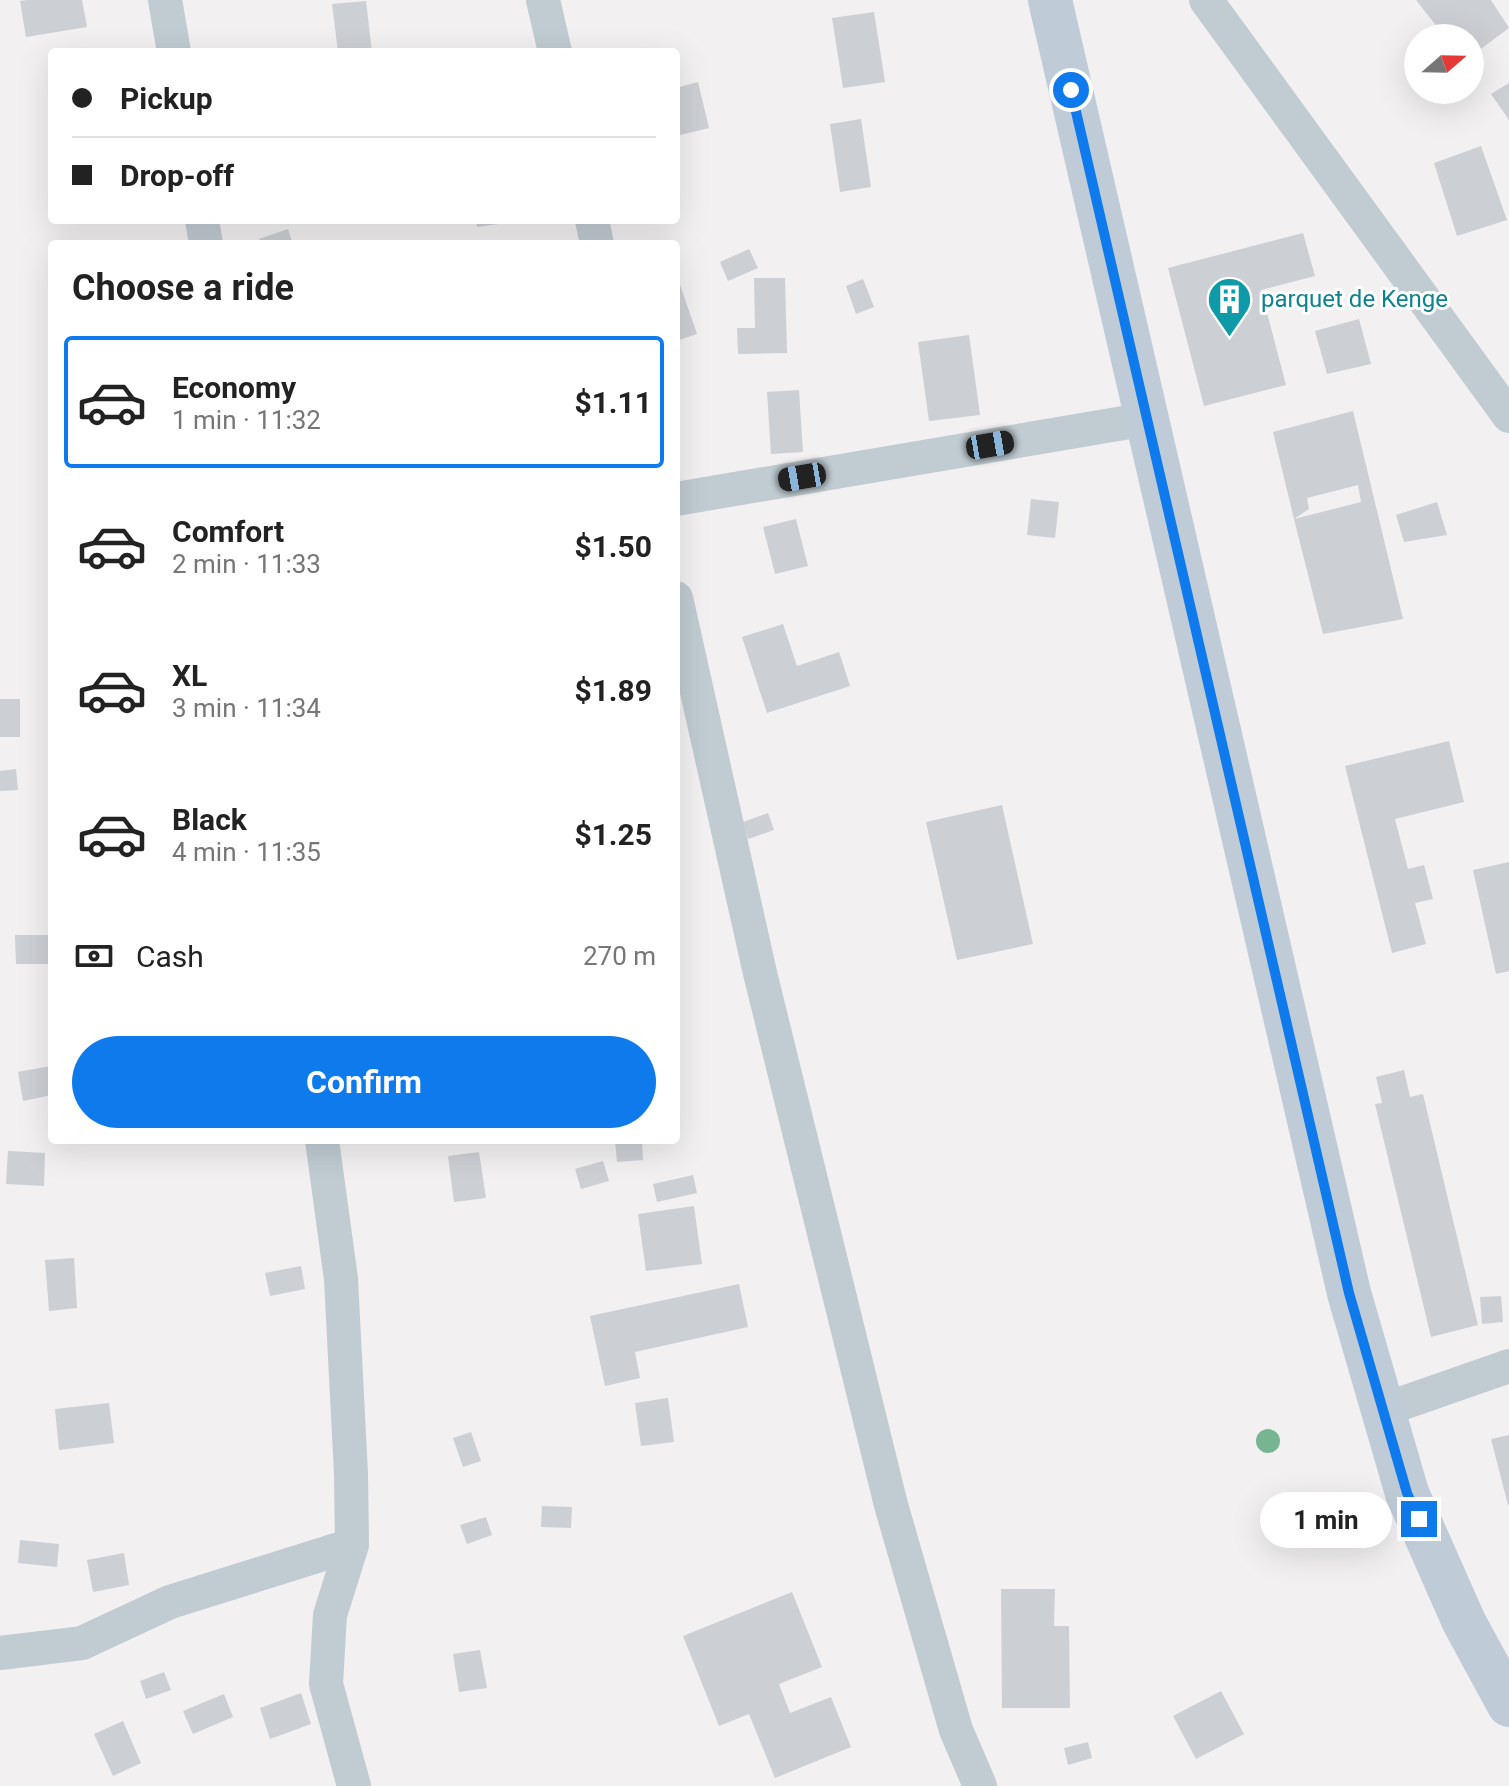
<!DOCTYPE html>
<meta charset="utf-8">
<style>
:root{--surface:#fff;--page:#f2f2f2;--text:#222;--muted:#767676;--line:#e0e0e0;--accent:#0f7aec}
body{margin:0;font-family:Roboto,sans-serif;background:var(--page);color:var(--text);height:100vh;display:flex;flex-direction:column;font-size:30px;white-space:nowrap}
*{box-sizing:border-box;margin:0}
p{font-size:26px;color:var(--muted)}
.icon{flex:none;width:44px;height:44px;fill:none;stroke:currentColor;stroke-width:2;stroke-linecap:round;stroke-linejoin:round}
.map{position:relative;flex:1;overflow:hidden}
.details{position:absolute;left:48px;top:240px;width:632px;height:904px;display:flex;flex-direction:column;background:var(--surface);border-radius:8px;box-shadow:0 8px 32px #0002}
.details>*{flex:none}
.guide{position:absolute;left:48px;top:48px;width:632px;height:176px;border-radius:8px;box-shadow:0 8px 32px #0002;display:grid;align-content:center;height:176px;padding:0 24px;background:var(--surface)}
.needle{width:52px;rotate:70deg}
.tools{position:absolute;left:1404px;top:24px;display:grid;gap:16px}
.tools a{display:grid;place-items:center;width:80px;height:80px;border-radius:50%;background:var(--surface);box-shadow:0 8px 32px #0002;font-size:40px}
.end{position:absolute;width:36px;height:36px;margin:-18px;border:10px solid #0f7aec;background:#fff;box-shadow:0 0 0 4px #fff}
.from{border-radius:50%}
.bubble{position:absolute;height:56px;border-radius:28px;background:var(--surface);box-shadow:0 8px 32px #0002;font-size:26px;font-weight:700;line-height:56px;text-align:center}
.car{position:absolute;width:24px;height:48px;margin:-24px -12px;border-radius:10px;box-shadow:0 0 6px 2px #0007;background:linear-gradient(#222 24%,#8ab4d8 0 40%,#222 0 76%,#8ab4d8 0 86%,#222 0)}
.guide b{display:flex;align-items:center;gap:28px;height:76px;font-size:30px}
.guide b+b{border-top:2px solid var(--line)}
.guide i{width:20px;height:20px;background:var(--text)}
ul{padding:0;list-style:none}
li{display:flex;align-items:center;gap:24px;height:132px;margin:0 16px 12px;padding:0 8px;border:4px solid transparent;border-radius:8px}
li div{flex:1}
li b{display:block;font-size:30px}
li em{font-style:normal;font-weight:700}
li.active{border-color:var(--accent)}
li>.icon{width:72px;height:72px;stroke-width:1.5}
h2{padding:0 24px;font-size:36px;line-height:96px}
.pay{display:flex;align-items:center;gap:20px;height:88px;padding:0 24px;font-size:30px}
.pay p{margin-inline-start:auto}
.button{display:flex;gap:16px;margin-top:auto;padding:16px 24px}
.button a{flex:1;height:92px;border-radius:48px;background:var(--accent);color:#fff;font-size:32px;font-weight:700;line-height:92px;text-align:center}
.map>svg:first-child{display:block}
.building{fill:#cccfd4}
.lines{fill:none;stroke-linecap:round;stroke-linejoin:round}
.street{stroke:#c0cbd2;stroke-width:34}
.secondary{stroke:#bfccd7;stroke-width:44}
.tree{fill:#77b592}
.route{stroke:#0f7aec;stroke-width:10}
.labels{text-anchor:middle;stroke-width:6;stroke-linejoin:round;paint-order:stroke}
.culture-label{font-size:24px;fill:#0d838f;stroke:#fff;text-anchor:start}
</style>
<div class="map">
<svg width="1509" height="1786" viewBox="0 0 1509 1786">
<rect width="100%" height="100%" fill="#f2f0f0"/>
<path class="building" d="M27 0H82L87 27 26 37 20 1Z
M1416 0H1491L1509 28 1470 57V38H1446Z
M366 1 372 52H338L332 4Z
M874 12 885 82 843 88 832 18Z
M698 82 709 128 676 136V88Z
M1509 83V120L1491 94Z
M861 119 871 187 840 192 830 124Z
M1481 146 1507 220 1457 236 1434 163Z
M476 220H510L511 222 477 227Z
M288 229 293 244H261L259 239Z
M1303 233 1315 276 1261 290 1286 385 1204 406 1168 268Z
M749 249 758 268 728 281 720 262Z
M676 273 697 334 676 341Z
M754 278H785L787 353 738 354 737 328H755Z
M863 279 874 307 856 314 846 286Z
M1359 319 1371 364 1327 374 1315 331Z
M969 335 980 415 929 421 918 342Z
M799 390 803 452 771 454 767 392Z
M1353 411 1403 619 1323 634 1294 519 1361 502 1358 485 1307 498 1309 509 1294 519 1273 432Z
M1031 499 1059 502 1055 538 1027 535Z
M1437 502 1447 535 1404 542 1396 515Z
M796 519 808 566 775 574 763 527Z
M783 624 797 666 839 652 850 686 767 713 742 637Z
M0 699H20V737H0Z
M1449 741 1464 802 1395 819 1408 869 1424 865 1433 899 1415 903 1426 944 1392 953 1345 766Z
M16 769 18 790 0 791V771Z
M1002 805 1033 944 957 960 926 822Z
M768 813 774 830 748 839 743 822Z
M1509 862V971L1496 974 1473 870Z
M15 935H52V964H16Z
M51 1066 52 1095 23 1101 18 1072Z
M1404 1070 1410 1097 1423 1094 1478 1325 1431 1337 1375 1104 1382 1103 1376 1077Z
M615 1140H642L643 1160 617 1162Z
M8 1151 45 1153 44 1186 6 1184Z
M479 1152 486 1198 454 1202 448 1156Z
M603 1161 609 1181 581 1189 575 1169Z
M693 1175 697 1193 657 1202 653 1184Z
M694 1206 702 1264 646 1271 638 1214Z
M74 1258 77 1308 49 1311 45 1260Z
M301 1266 305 1289 270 1296 265 1273Z
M739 1284 748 1327 635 1352 640 1378 605 1386 590 1316Z
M1501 1296 1503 1322 1482 1324 1480 1297Z
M668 1398 674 1442 641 1446 635 1403Z
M109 1403 114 1443 59 1450 55 1409Z
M471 1432 481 1461 463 1467 453 1438Z
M1509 1435V1505H1508L1491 1439Z
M542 1506 572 1507 571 1528 541 1527Z
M486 1517 492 1535 467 1544 460 1525Z
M20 1540 59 1544 57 1567 18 1563Z
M124 1553 129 1585 93 1592 87 1560Z
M1001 1589H1055L1054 1626H1069L1070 1708H1002Z
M792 1592 822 1667 779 1684 790 1713 831 1697 851 1747 775 1778 749 1714 719 1726 683 1636Z
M480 1650 487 1688 459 1692 453 1654Z
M164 1672 171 1690 146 1699 140 1681Z
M1221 1691 1244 1734 1196 1759 1173 1716Z
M301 1693 311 1724 270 1739 260 1708Z
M224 1694 233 1717 193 1734 183 1711Z
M123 1721 141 1763 113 1776 94 1734Z
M1088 1742 1092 1758 1068 1765 1064 1748Z"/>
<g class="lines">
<path class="street" d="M165 0 174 52
M543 0 555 52
M1206 0 1509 416
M202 220 206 244
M592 220 597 244
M676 499 1147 419
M676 598 760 973 891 1505 956 1730 980 1786
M322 1140 341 1279 351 1474 352 1545 330 1615 326 1684 354 1786
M1383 1410 1509 1366
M0 1653 82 1643 170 1602 352 1545"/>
<path class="secondary" d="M1050 0 1349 1293 1407 1493 1464 1622 1509 1705"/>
</g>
<circle class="tree" cx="1268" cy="1441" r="12"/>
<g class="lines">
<path class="route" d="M1071 90 1349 1293 1407 1493 1419 1519"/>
</g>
<defs>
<symbol id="building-pin" viewBox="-11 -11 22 30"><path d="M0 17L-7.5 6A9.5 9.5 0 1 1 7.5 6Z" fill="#0f9aa8" stroke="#fff"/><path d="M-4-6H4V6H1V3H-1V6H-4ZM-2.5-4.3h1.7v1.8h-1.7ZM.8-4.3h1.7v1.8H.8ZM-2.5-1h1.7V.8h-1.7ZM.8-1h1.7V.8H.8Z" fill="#fff"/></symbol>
</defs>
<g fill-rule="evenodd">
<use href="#building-pin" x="1204" y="274" width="51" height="69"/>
</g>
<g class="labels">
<g class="culture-label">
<text x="1261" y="307">parquet de Kenge</text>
</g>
</g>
</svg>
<div class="tools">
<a><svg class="needle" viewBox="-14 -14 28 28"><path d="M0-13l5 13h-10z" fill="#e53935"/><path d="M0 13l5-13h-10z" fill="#767676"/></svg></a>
</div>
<i class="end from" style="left:1071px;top:90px"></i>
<i class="end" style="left:1419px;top:1519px"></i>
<div class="bubble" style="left:1260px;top:1492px;width:132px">1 min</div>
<i class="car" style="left:990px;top:445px;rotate:80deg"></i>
<i class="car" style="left:802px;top:477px;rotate:260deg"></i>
<div class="guide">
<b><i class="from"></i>Pickup</b>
<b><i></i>Drop-off</b>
</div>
<section class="details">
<h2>Choose a ride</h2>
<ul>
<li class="active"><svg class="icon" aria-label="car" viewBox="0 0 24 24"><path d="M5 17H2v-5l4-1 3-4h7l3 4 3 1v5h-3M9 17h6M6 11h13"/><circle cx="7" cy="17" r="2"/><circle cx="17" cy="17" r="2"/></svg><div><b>Economy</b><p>1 min · 11:32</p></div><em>$1.11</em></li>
<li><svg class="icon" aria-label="car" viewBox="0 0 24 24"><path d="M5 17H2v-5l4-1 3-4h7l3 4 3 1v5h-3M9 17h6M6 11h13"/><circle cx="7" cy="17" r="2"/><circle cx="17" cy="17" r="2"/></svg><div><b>Comfort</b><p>2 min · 11:33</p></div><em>$1.50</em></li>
<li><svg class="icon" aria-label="car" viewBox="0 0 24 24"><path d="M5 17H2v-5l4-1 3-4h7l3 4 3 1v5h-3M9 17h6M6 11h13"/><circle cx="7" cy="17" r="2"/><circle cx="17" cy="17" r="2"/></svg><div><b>XL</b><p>3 min · 11:34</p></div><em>$1.89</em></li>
<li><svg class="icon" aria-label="car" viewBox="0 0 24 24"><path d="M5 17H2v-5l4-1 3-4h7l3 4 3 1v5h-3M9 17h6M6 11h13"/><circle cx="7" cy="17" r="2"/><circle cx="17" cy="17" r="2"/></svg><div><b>Black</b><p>4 min · 11:35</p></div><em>$1.25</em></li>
</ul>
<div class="pay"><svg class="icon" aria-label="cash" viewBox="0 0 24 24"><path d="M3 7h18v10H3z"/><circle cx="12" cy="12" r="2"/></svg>Cash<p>270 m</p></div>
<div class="button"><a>Confirm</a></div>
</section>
</div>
